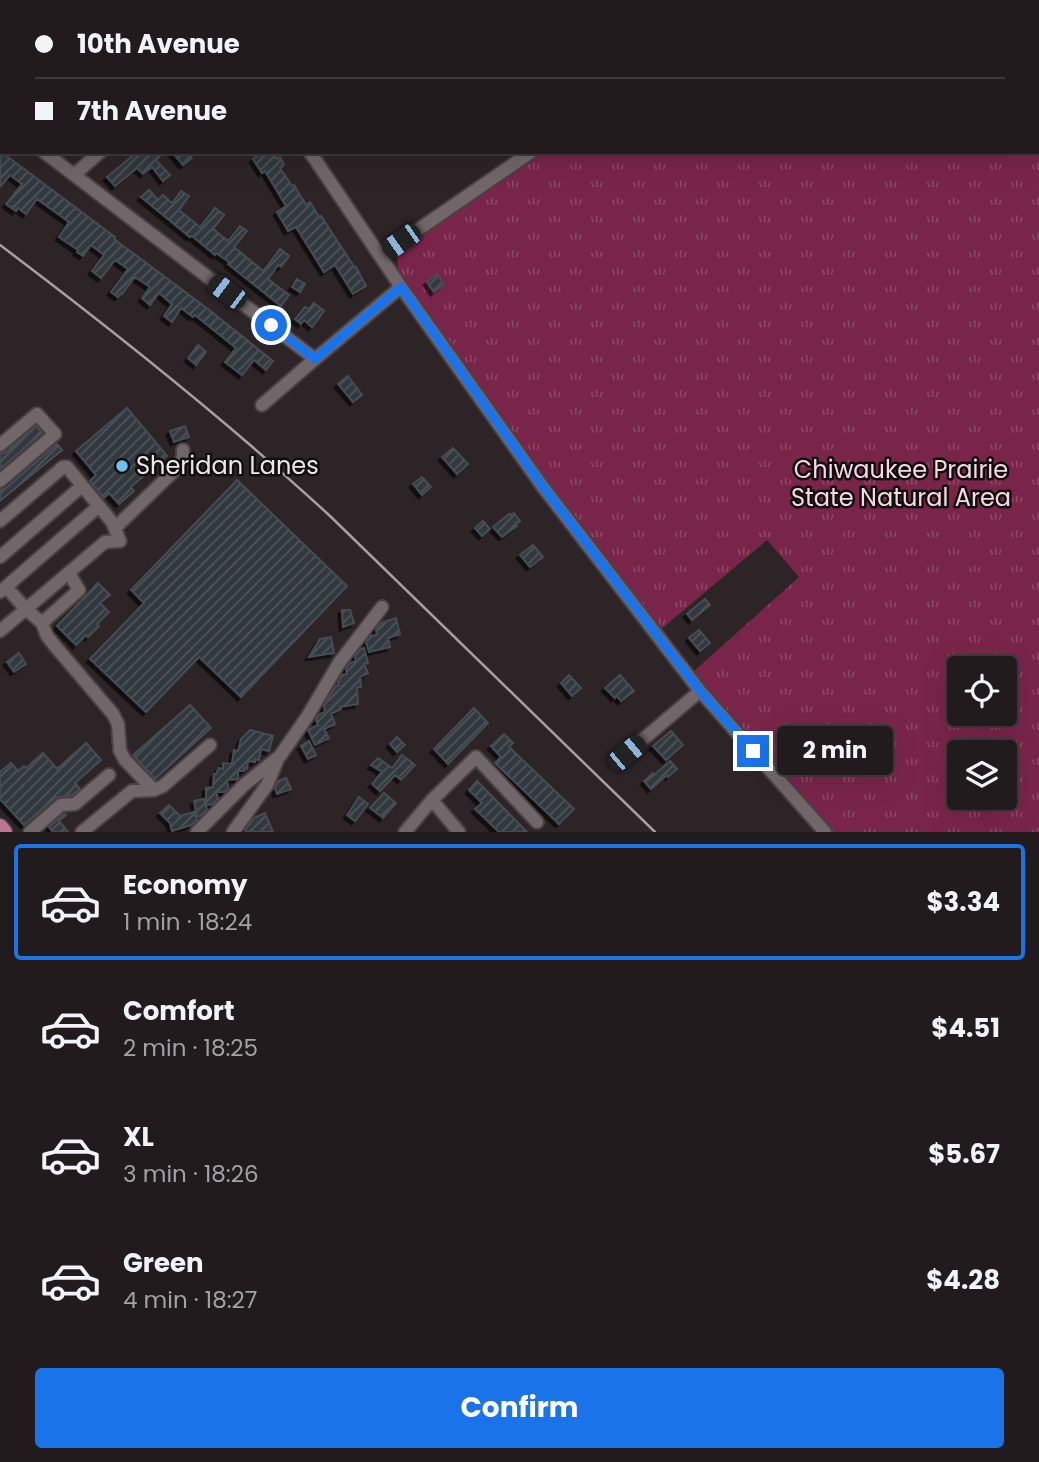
<!DOCTYPE html>
<meta charset="utf-8">
<style>
:root{--surface:#221b1d;--page:#2e282a;--text:#f1f3f6;--muted:#a2a1a4;--line:#3f393b;--accent:#1a73e8}
body{margin:0;font-family:Poppins,sans-serif;background:var(--page);color:var(--text);height:100vh;display:flex;flex-direction:column;font-size:26px;white-space:nowrap}
*{box-sizing:border-box;margin:0}
p{font-size:23px;color:var(--muted)}
.icon{flex:none;width:38px;height:38px;fill:none;stroke:currentColor;stroke-width:2;stroke-linecap:round;stroke-linejoin:round}
.map{position:relative;height:832px;overflow:hidden}
.details{display:flex;flex-direction:column;background:var(--surface);flex:1}
.details>*{flex:none}
.banner{position:absolute;left:0px;top:0px;width:1040px;height:154px;box-shadow:0 7px 28px #0002,0 0 0 2px var(--line);display:grid;align-content:center;height:154px;padding:0 35px;background:var(--surface)}
.fabs{position:absolute;left:947px;top:656px;display:grid;gap:14px}
.fabs a{display:grid;place-items:center;width:70px;height:70px;border-radius:7px;background:var(--surface);box-shadow:0 7px 28px #0002,0 0 0 2px var(--line);font-size:35px}
.end{position:absolute;width:32px;height:32px;margin:-16px;border:9px solid #1a73e8;background:#fff;box-shadow:0 0 0 4px #fff}
.from{border-radius:50%}
.bubble{position:absolute;height:49px;border-radius:7px;background:var(--surface);box-shadow:0 7px 28px #0002,0 0 0 2px var(--line);font-size:23px;font-weight:700;line-height:49px;text-align:center}
.car{position:absolute;width:21px;height:42px;margin:-21px -10px;border-radius:9px;box-shadow:0 0 5px 2px #0007;background:linear-gradient(#222 24%,#8ab4d8 0 40%,#222 0 76%,#8ab4d8 0 86%,#222 0)}
.banner b{display:flex;align-items:center;gap:24px;height:66px;font-size:26px}
.banner b+b{border-top:2px solid var(--line)}
.banner i{width:18px;height:18px;background:var(--text)}
ul{padding:12px 0 0;list-style:none}
li{display:flex;align-items:center;gap:21px;height:116px;margin:0 14px 10px;padding:0 21px;border:4px solid transparent;border-radius:7px}
li div{flex:1}
li b{display:block;font-size:26px}
li em{font-style:normal;font-weight:700}
li.current{border-color:var(--accent)}
li>.icon{width:63px;height:63px;stroke-width:1.5}
.primary-button{display:flex;gap:14px;margin-top:auto;padding:14px 35px}
.primary-button a{flex:1;height:80px;border-radius:7px;background:var(--accent);color:#fff;font-size:28px;font-weight:700;line-height:80px;text-align:center}
.map>svg:first-child{display:block}
.grass{fill:url(#grass-tufts);fill-rule:evenodd}
.building{fill:url(#building-hatch);stroke:#454d53;stroke-width:2;filter:url(#shadow)}
.lines{fill:none;stroke-linecap:round;stroke-linejoin:round}
.minor-casing{stroke:#494144;stroke-width:16}
.major-casing{stroke:#494144;stroke-width:19}
.minor{stroke:#71676a;stroke-width:12}
.major{stroke:#be7690;stroke-width:16}
.rail{stroke:#a79fa1;stroke-width:2.5}
.route{stroke:#1a73e8;stroke-width:9}
.poi-dot{fill:#6dc2f3;stroke:#120e10;stroke-width:2.5}
.labels{text-anchor:middle;stroke-width:5;stroke-linejoin:round;paint-order:stroke}
.poi-label{font-size:24px;fill:#ede7e8;stroke:#120e10;text-anchor:start}
.park-label{font-size:24px;fill:#f3d9e1;stroke:#120e10}
</style>
<div class="map">
<svg width="1039" height="832" viewBox="0 0 1039 832">
<defs>
<pattern id="grass-tufts" width="24" height="20" patternUnits="userSpaceOnUse" patternTransform="scale(1.75)"><rect width="24" height="20" fill="#792549"/><path d="M3 7l-1-3M5 7V3M7 7l1-3M15 17l-1-3M17 17v-4M19 17l1-3" fill="none" stroke="#8c4563"/></pattern>
<pattern id="building-hatch" width="6" height="6" patternUnits="userSpaceOnUse" patternTransform="scale(1.75)"><rect width="6" height="6" fill="#31393e"/><path d="M-1 1l2-2M0 6l6-6M5 7l2-2" fill="none" stroke="#4f565a"/></pattern>
<filter id="shadow"><feDropShadow dx="-3.5" dy="3.5" stdDeviation="0" flood-color="#0009"/></filter>
</defs>
<rect width="100%" height="100%" fill="#2d2427"/>
<path class="grass" d="M741 0H1039V832H831L692 673 799 577 767 540 659 631 488 402 398 269 397 256 403 248 541 152H1038V2H739ZM959 668H1004V714H959ZM959 752H1004V798H959Z"/>
<path class="building" d="M0 151 115 237 114 239 208 309 273 361 266 370 254 360 242 375 225 362 236 348 195 315 193 317 181 308 172 322 164 316 172 304 159 293 150 305 142 298 150 287 135 277 122 294 121 293 118 297 111 292 128 269 115 260 101 278 92 271 104 255 91 245 83 256 77 252 78 250 59 237 69 222 37 199 26 214 18 208 16 211 6 204 22 184 10 175 0 187Z
M137 152H165L156 160 170 175 163 181 152 167 143 174 137 168 115 186 107 177Z
M172 152H187L192 158 183 165Z
M263 152H272L277 159 280 157 284 165 280 168 292 186 294 185 306 205 310 202 319 217 321 216 355 268 356 267 366 286 353 294 335 265 324 272 296 227 288 231 277 212 286 206 265 171 262 173 253 159Z
M149 190 158 200 163 195 172 203 181 191 189 196 179 210 200 227 215 208 224 215 213 229 228 241 240 226 247 231 234 247 263 271 280 249 289 256 281 267 278 265 268 279 289 295 281 306 228 264 229 262 216 253 215 255 192 236 190 237 141 197Z
M437 274 444 284 434 292 427 282Z
M297 279 305 284 300 292 292 287Z
M314 303 324 311 312 327 304 320 301 324 295 319 305 307 309 309Z
M198 345 206 352 196 365 188 358Z
M348 376 362 395 353 402 338 384Z
M127 408 167 456 131 487 134 491 119 504 109 493 104 498 90 481 96 475 76 451Z
M36 426 42 433 0 469V454L6 452Z
M185 426 189 437 174 442 170 431Z
M57 444 62 450 0 501V490L6 488Z
M453 448 468 464 457 474 442 457Z
M422 477 431 487 422 495 413 484Z
M237 480 347 586 241 697 199 657 146 712 90 659 144 603 131 590Z
M514 513 520 521 516 524 517 526 502 537 493 527 509 514 510 515Z
M483 521 490 529 482 536 475 528Z
M533 545 543 557 530 567 520 555Z
M98 583 110 595 100 603 109 612 97 624 99 626 88 637 86 635 76 645 57 626Z
M705 599 710 605 692 620 687 614Z
M342 610H350L354 623 343 627Z
M396 618 400 634 388 638 390 647 369 652 366 642 371 636 377 635 376 629 381 623Z
M699 630 710 643 700 651 689 638Z
M331 637 334 653 309 657 320 639Z
M364 648 368 663 364 664 368 673 360 677 361 687H357L358 704 340 707 341 709 331 714 335 724 324 729 329 738 315 745 308 730 318 725 316 720 318 715 325 712 324 706 330 695 336 686 338 685V683L342 675 347 674 346 668 350 663 356 661 355 656 361 649Z
M19 653 26 664 14 672 7 662Z
M569 675 581 688 572 696 561 683Z
M620 675 634 691 621 701 617 696 615 698 605 688Z
M190 705 211 728 155 779 133 755Z
M474 708 488 723 448 764 434 749Z
M250 730 273 736 269 751 261 749 259 760 255 759V762L248 761 247 769 244 768V771H238V779L227 780 228 789 225 792H216L218 799 213 804 206 805V788L213 787 214 774H216L219 768 223 769V763L232 764 234 750 238 751 241 739Z
M671 731 683 745 666 760 653 746Z
M504 734 513 743 509 747 574 809 559 824 495 763 501 757 491 746Z
M397 737 405 745 397 752 390 744Z
M309 741 316 755 308 759 301 746Z
M86 743 101 760 75 783 80 789 72 795 55 798 24 825 0 799V772L11 763 18 771 24 766 26 768 43 753 57 769Z
M402 755 415 765 401 780 395 775 380 791 372 784 382 772 371 765 378 758 392 768Z
M670 761 677 769 668 777 667 775 651 789 644 781 653 773 654 775Z
M286 778 291 789 277 794 275 788 278 781Z
M477 781 527 832H499L475 809 482 803 469 790Z
M384 793 396 803 383 818 370 808Z
M359 797 368 804 355 821 347 815Z
M204 799 207 810 200 816 197 817 194 801Z
M169 805 181 817 183 815 194 812 197 820 191 825 172 831 170 823 160 813Z
M265 813 273 832H246L245 830 254 818Z
M64 814 66 815 59 821 68 832H53L49 827Z"/>
<g class="lines">
<defs>
<path id="minor" d="M43 0 45 2
M202 0 203 2
M278 2 280 0
M717 2 719 0
M0 118 2 120
M44 152 315 359
M310 152 401 287 543 487 700 691 825 832
M74 175 100 152
M380 256 531 152
M262 405 315 359 401 287
M0 445 37 414 55 434 0 481
M0 521 63 467H67L112 522 120 541 105 542 0 631
M115 528 177 468 183 457V450
M0 557 82 486
M6 587 26 609 42 623 79 590 69 573
M0 592 99 506
M42 623 47 636 55 646 113 714 118 724 120 751 125 760 154 790
M627 753 700 691
M432 800 459 832
M30 832 61 805 75 804 109 775
M82 832 132 791 154 790 163 786 210 745
M197 832 244 785 280 756 307 717 339 663 382 607
M233 832 267 785 277 761
M405 832 432 800 476 757 537 822"/>
<path id="major" d="M0 827 4 832"/>
</defs>
<use href="#minor" class="minor-casing"/>
<use href="#major" class="major-casing"/>
<use href="#minor" class="minor"/>
<use href="#major" class="major"/>
<path class="rail" d="M0 245C114 331 225 419 330 516L655 832"/>
</g>
<g class="lines">
<path class="route" d="M271 325 315 359 401 287 543 487 700 691 753 751"/>
</g>
<circle class="poi-dot" cx="122" cy="466" r="7"/>
<g class="labels">
<g class="poi-label">
<text x="136" y="474">Sheridan Lanes</text>
</g>
<g class="park-label">
<text x="901" y="478">Chiwaukee Prairie<tspan x="901" dy="28">State Natural Area</tspan></text>
</g>
</g>
</svg>
<div class="fabs">
<a><svg class="icon" aria-label="locate" viewBox="0 0 24 24"><circle cx="12" cy="12" r="6"/><path d="M12 2v4M12 18v4M2 12h4M18 12h4"/></svg></a>
<a><svg class="icon" aria-label="layers" viewBox="0 0 24 24"><path d="M12 4l9 5-9 5-9-5zM3 14l9 5 9-5"/></svg></a>
</div>
<i class="end from" style="left:271px;top:325px"></i>
<i class="end" style="left:753px;top:751px"></i>
<div class="bubble" style="left:777px;top:726px;width:116px">2 min</div>
<i class="car" style="left:401px;top:241px;rotate:235deg"></i>
<i class="car" style="left:227px;top:292px;rotate:307deg"></i>
<i class="car" style="left:627px;top:753px;rotate:50deg"></i>
<div class="banner">
<b><i class="from"></i>10th Avenue</b>
<b><i></i>7th Avenue</b>
</div>
</div>
<section class="details">
<ul>
<li class="current"><svg class="icon" aria-label="car" viewBox="0 0 24 24"><path d="M5 17H2v-5l4-1 3-4h7l3 4 3 1v5h-3M9 17h6M6 11h13"/><circle cx="7" cy="17" r="2"/><circle cx="17" cy="17" r="2"/></svg><div><b>Economy</b><p>1 min · 18:24</p></div><em>$3.34</em></li>
<li><svg class="icon" aria-label="car" viewBox="0 0 24 24"><path d="M5 17H2v-5l4-1 3-4h7l3 4 3 1v5h-3M9 17h6M6 11h13"/><circle cx="7" cy="17" r="2"/><circle cx="17" cy="17" r="2"/></svg><div><b>Comfort</b><p>2 min · 18:25</p></div><em>$4.51</em></li>
<li><svg class="icon" aria-label="car" viewBox="0 0 24 24"><path d="M5 17H2v-5l4-1 3-4h7l3 4 3 1v5h-3M9 17h6M6 11h13"/><circle cx="7" cy="17" r="2"/><circle cx="17" cy="17" r="2"/></svg><div><b>XL</b><p>3 min · 18:26</p></div><em>$5.67</em></li>
<li><svg class="icon" aria-label="car" viewBox="0 0 24 24"><path d="M5 17H2v-5l4-1 3-4h7l3 4 3 1v5h-3M9 17h6M6 11h13"/><circle cx="7" cy="17" r="2"/><circle cx="17" cy="17" r="2"/></svg><div><b>Green</b><p>4 min · 18:27</p></div><em>$4.28</em></li>
</ul>
<div class="primary-button"><a>Confirm</a></div>
</section>
